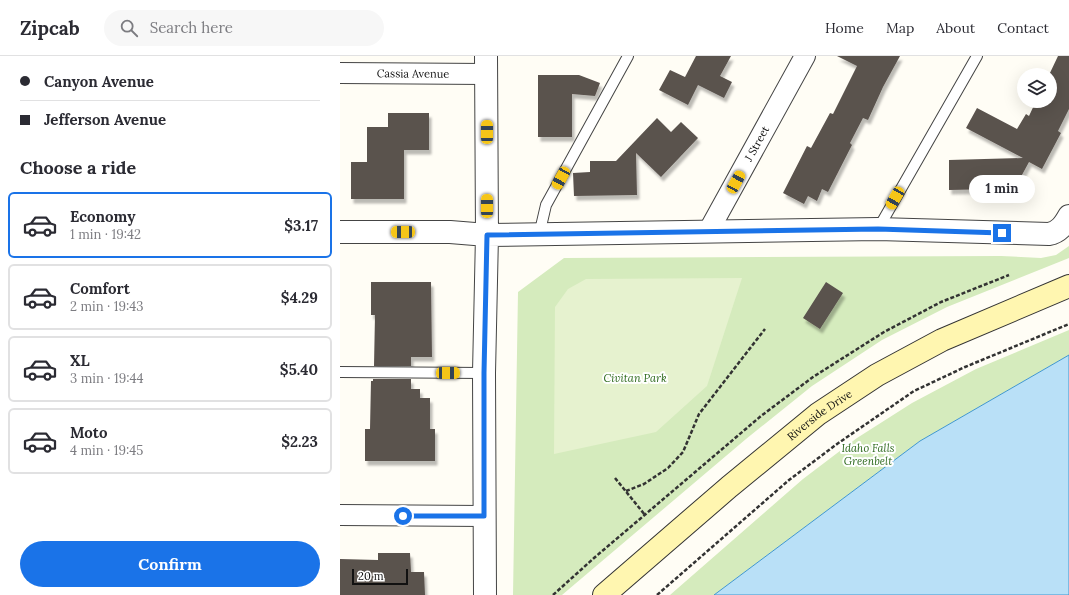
<!DOCTYPE html>
<meta charset="utf-8">
<style>
:root{--surface:#fff;--page:#f7f7f7;--text:#2b2b33;--muted:#7c7c81;--line:#e1e1e2;--accent:#1a73e8}
body{margin:0;font-family:Lora,serif;background:var(--page);color:var(--text);height:100vh;display:flex;flex-direction:column;font-size:15px;white-space:nowrap}
*{box-sizing:border-box;margin:0}
p{font-size:13px;color:var(--muted)}
.icon{flex:none;width:22px;height:22px;fill:none;stroke:currentColor;stroke-width:2;stroke-linecap:round;stroke-linejoin:round}
.map{position:relative;flex:1;overflow:hidden}
.drawer{display:flex;flex-direction:column;background:var(--surface);width:340px}
.drawer>*{flex:none}
.banner{display:grid;align-content:center;height:88px;padding:0 20px;background:var(--surface)}
.fabs{position:absolute;left:677px;top:12px;display:grid;gap:8px}
.fabs a{display:grid;place-items:center;width:40px;height:40px;border-radius:50%;background:var(--surface);box-shadow:0 4px 16px #0002;font-size:20px}
.scale{position:absolute;left:12px;bottom:10px;width:56px;box-sizing:border-box;padding-left:4px;border:2px solid #111;border-top:0;font-size:11px;line-height:14px;white-space:nowrap;color:#111;-webkit-text-stroke:3px #fff;paint-order:stroke}
.end{position:absolute;width:18px;height:18px;margin:-9px;border:5px solid #1a73e8;background:#fff;box-shadow:0 0 0 2px #fff}
.from{border-radius:50%}
.bubble{position:absolute;height:28px;border-radius:14px;background:var(--surface);box-shadow:0 4px 16px #0002;font-size:13px;font-weight:700;line-height:28px;text-align:center}
.car{position:absolute;width:12px;height:24px;margin:-12px -6px;border-radius:5px;box-shadow:0 0 3px 1px #0007;background:linear-gradient(#f5c518 24%,#345 0 40%,#f5c518 0 76%,#345 0 86%,#f5c518 0)}
.banner b{display:flex;align-items:center;gap:14px;height:38px;font-size:15px}
.banner b+b{border-top:1px solid var(--line)}
.banner i{width:10px;height:10px;background:var(--text)}
ul{padding:0;list-style:none}
li{display:flex;align-items:center;gap:12px;height:66px;margin:0 8px 6px;padding:0 12px;border:2px solid var(--line);border-radius:6px}
li div{flex:1}
li b{display:block;font-size:15px}
li em{font-style:normal;font-weight:700}
li.selected{border-color:var(--accent)}
li>.icon{width:36px;height:36px;stroke-width:1.5}
h2{padding:0 20px;font-size:18px;line-height:48px}
.action{display:flex;gap:8px;margin-top:auto;padding:8px 20px}
.action a{flex:1;height:46px;border-radius:24px;background:var(--accent);color:#fff;font-size:16px;font-weight:700;line-height:46px;text-align:center}
header{display:flex;align-items:center;gap:24px;box-sizing:border-box;height:56px;padding:0 20px;background:var(--surface);border-bottom:1px solid var(--line)}
header strong{font-size:19px}
nav{display:flex;gap:22px;margin-inline-start:auto;font-size:14px}
.search{width:280px;height:36px;background:var(--page);display:flex;align-items:center;gap:10px;box-sizing:border-box;padding:0 14px;border-radius:22px;color:var(--muted);font-size:15px}
main{display:flex;flex:1;min-height:0}
.map>svg:first-child{display:block}
.green{fill:#d5ebbd}
.pitch{fill:#e6f2cf}
.water{fill:#b9e0f7;stroke:#3f96cf}
.building{fill:#5a524d;filter:url(#shadow)}
.lines{fill:none;stroke-linecap:round;stroke-linejoin:round}
.service-casing{stroke:#444;stroke-width:12}
.minor-casing{stroke:#444;stroke-width:22}
.tertiary-casing{stroke:#444;stroke-width:24}
.secondary-casing{stroke:#333;stroke-width:24}
.path{stroke:#333;stroke-width:2.5;stroke-dasharray:4 2;stroke-linecap:butt}
.service{stroke:#fff;stroke-width:10}
.minor{stroke:#fff;stroke-width:20}
.tertiary{stroke:#fff;stroke-width:22}
.secondary{stroke:#fff6b0;stroke-width:22}
.route{stroke:#1a73e8;stroke-width:5}
.labels{text-anchor:middle;stroke-width:4;stroke-linejoin:round;paint-order:stroke}
.street-label{font-size:11px;fill:#111;stroke:#fff}
.park-label{font-size:11px;font-style:italic;fill:#2f6b1f;stroke:#fff}
</style>
<header>
<strong>Zipcab</strong>
<div class="search"><svg class="icon" aria-label="search" viewBox="0 0 24 24"><circle cx="10" cy="10" r="6"/><path d="M15 15l6 6"/></svg>Search here</div>
<nav><a>Home</a><a>Map</a><a>About</a><a>Contact</a></nav>
</header>
<main>
<section class="drawer">
<div class="banner">
<b><i class="from"></i>Canyon Avenue</b>
<b><i></i>Jefferson Avenue</b>
</div>
<h2>Choose a ride</h2>
<ul>
<li class="selected"><svg class="icon" aria-label="car" viewBox="0 0 24 24"><path d="M5 17H2v-5l4-1 3-4h7l3 4 3 1v5h-3M9 17h6M6 11h13"/><circle cx="7" cy="17" r="2"/><circle cx="17" cy="17" r="2"/></svg><div><b>Economy</b><p>1 min · 19:42</p></div><em>$3.17</em></li>
<li><svg class="icon" aria-label="car" viewBox="0 0 24 24"><path d="M5 17H2v-5l4-1 3-4h7l3 4 3 1v5h-3M9 17h6M6 11h13"/><circle cx="7" cy="17" r="2"/><circle cx="17" cy="17" r="2"/></svg><div><b>Comfort</b><p>2 min · 19:43</p></div><em>$4.29</em></li>
<li><svg class="icon" aria-label="car" viewBox="0 0 24 24"><path d="M5 17H2v-5l4-1 3-4h7l3 4 3 1v5h-3M9 17h6M6 11h13"/><circle cx="7" cy="17" r="2"/><circle cx="17" cy="17" r="2"/></svg><div><b>XL</b><p>3 min · 19:44</p></div><em>$5.40</em></li>
<li><svg class="icon" aria-label="car" viewBox="0 0 24 24"><path d="M5 17H2v-5l4-1 3-4h7l3 4 3 1v5h-3M9 17h6M6 11h13"/><circle cx="7" cy="17" r="2"/><circle cx="17" cy="17" r="2"/></svg><div><b>Moto</b><p>4 min · 19:45</p></div><em>$2.23</em></li>
</ul>
<div class="action"><a>Confirm</a></div>
</section>
<div class="map">
<svg width="729" height="539" viewBox="0 0 729 539">
<defs>
<filter id="shadow"><feDropShadow dx="2.5" dy="4.5" stdDeviation="1" flood-color="#0004"/></filter>
</defs>
<rect width="100%" height="100%" fill="#fffdf5"/>
<path class="green" d="M729 190V202L607 251 542 284 472 330 406 383 222 539H173L178 236 224 202 661 200 701 202 716 199Z
M729 274V299L580 385 374 539H330L463 423 517 382 572 347 636 313Z"/>
<path class="pitch" d="M402 222 367 330 316 376 214 398 215 251 228 233 246 223Z"/>
<path class="water" d="M729 299V539H374L580 385Z"/>
<path class="building" d="M356 0H391L380 20 392 26 384 42 358 29 348 49 319 34 330 14 345 21Z
M497 0H560L543 31 528 64 523 62 510 87 512 89 488 136 482 133 477 145 468 140 464 148 443 137 467 90 471 92 490 57 493 58 517 10Z
M718 0H729V53L718 75 721 77 702 113 689 106 670 141 655 133 609 134V104L683 102 626 72 637 52 677 73 686 58 689 60 696 45H710V19H709Z
M198 19H239L260 27 255 40 232 38V81H198Z
M48 57H89V94H64V143H11V106H27V71H48Z
M317 62 331 76 341 66 358 82 321 121 296 97 297 139 234 140 233 117 250 116V105H276Z
M31 226H91L92 301H71V310H34L35 259H31Z
M486 226 503 237 480 273 463 262Z
M33 323H71V333H80V342H90V373H95V405H25V373H30L31 325H33Z
M38 497H70L71 516H84L85 539H0V503L38 504Z"/>
<g class="lines">
<defs>
<path id="service" d="M538 173 637 0
M199 179 206 149 288 0
M0 316 144 317"/>
<g id="minor">
<path id="s1" d="M0 17 146 18"/>
<path id="s2" d="M368 176 465 0"/>
<path d="M0 459 144 460"/>
</g>
<path id="tertiary" d="M0 176H110L147 179 538 173 709 178C719 176 724 169 729 160
M145 539 144 317 147 179 146 0"/>
<g id="secondary">
<path id="s3" d="M264 539 389 431 478 358 537 319 602 284 729 230"/>
</g>
</defs>
<use href="#service" class="service-casing"/>
<use href="#minor" class="minor-casing"/>
<use href="#tertiary" class="tertiary-casing"/>
<use href="#secondary" class="secondary-casing"/>
<path class="path" d="M275 422 305 459
M286 435 304 428 328 412 343 396 359 358 425 273
M213 539 254 502 421 360 473 321 544 276 601 246 669 219
M317 539 449 424 497 388 574 335 625 311 729 268"/>
<use href="#service" class="service"/>
<use href="#minor" class="minor"/>
<use href="#tertiary" class="tertiary"/>
<use href="#secondary" class="secondary"/>
</g>
<g class="lines">
<path class="route" d="M63 460H144V317L147 179 538 173 662 177"/>
</g>
<g class="labels">
<g class="street-label">
<text dy="4" stroke="none"><textPath href="#s1" startOffset="73">Cassia Avenue</textPath></text>
<text dy="4" stroke="none"><textPath href="#s2" startOffset="101">J Street</textPath></text>
<text dy="4" stroke="none"><textPath href="#s3" startOffset="281">Riverside Drive</textPath></text>
</g>
<g class="park-label">
<text x="295" y="326">Civitan Park</text>
<text x="528" y="396">Idaho Falls<tspan x="528" dy="13">Greenbelt</tspan></text>
</g>
</g>
</svg>
<div class="fabs">
<a><svg class="icon" aria-label="layers" viewBox="0 0 24 24"><path d="M12 4l9 5-9 5-9-5zM3 14l9 5 9-5"/></svg></a>
</div>
<div class="scale">20 m</div>
<i class="end from" style="left:63px;top:460px"></i>
<i class="end" style="left:662px;top:177px"></i>
<div class="bubble" style="left:629px;top:119px;width:66px">1 min</div>
<i class="car" style="left:147px;top:76px;rotate:0deg"></i>
<i class="car" style="left:221px;top:122px;rotate:209deg"></i>
<i class="car" style="left:396px;top:126px;rotate:29deg"></i>
<i class="car" style="left:555px;top:142px;rotate:210deg"></i>
<i class="car" style="left:147px;top:150px;rotate:0deg"></i>
<i class="car" style="left:63px;top:176px;rotate:270deg"></i>
<i class="car" style="left:108px;top:317px;rotate:90deg"></i>
</div>
</main>
